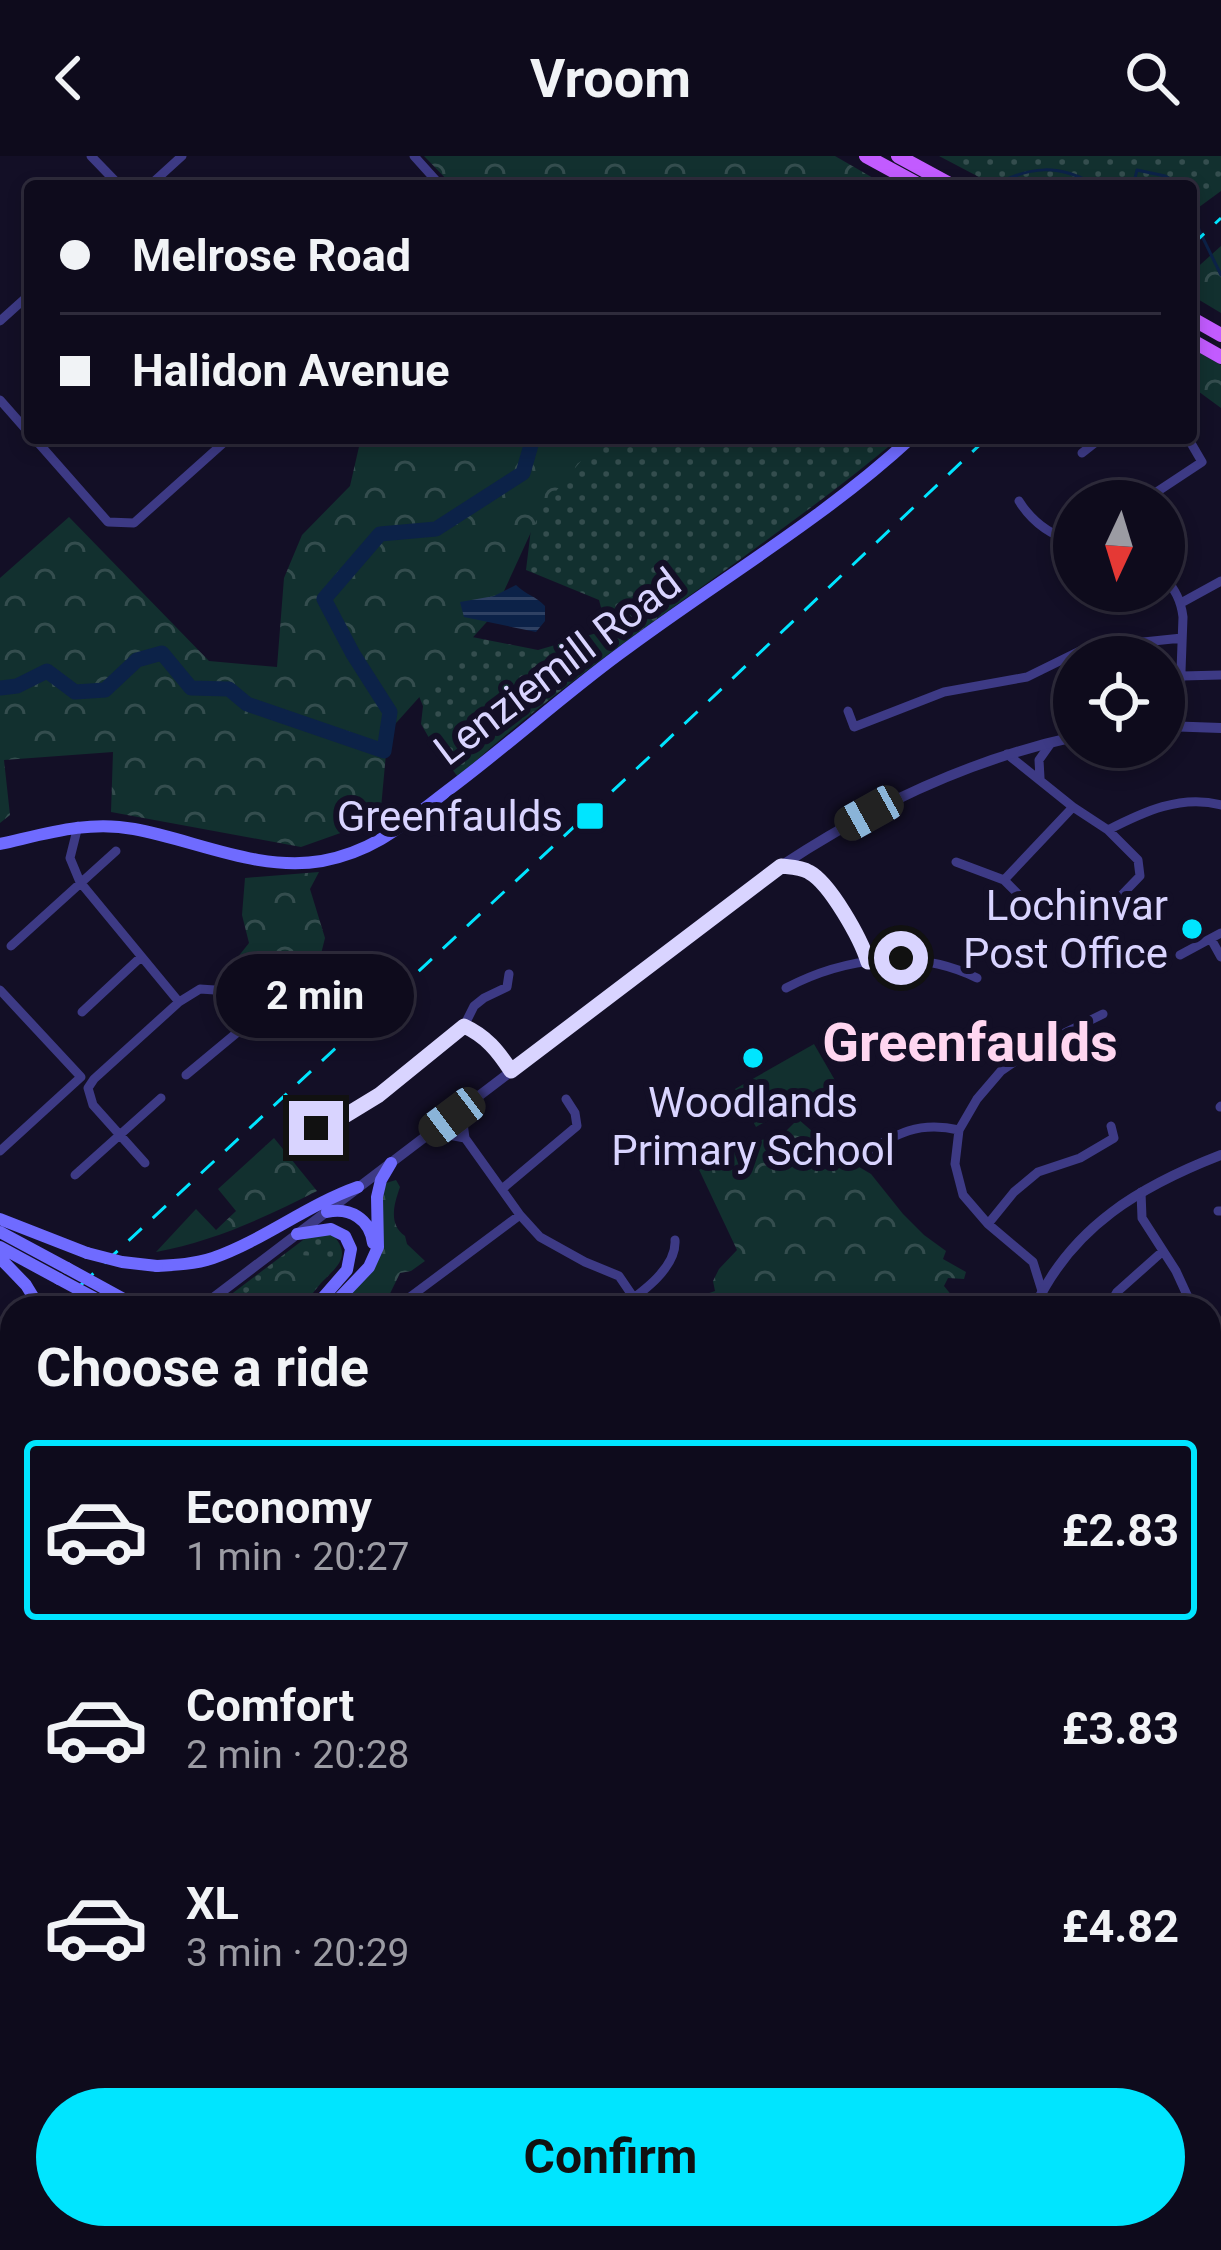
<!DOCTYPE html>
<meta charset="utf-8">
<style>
:root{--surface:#0e0b1c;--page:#171425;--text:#f1f3f6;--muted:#9b9ba3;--line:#2e2b3b;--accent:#00e5ff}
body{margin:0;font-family:Roboto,sans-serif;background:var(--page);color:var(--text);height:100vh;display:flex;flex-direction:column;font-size:45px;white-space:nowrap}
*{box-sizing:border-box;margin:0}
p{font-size:39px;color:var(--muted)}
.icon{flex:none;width:66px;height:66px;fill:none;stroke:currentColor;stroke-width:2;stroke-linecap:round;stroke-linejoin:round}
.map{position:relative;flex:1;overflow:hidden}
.details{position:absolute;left:0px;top:1140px;width:1221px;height:954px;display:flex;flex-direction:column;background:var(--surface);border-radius:36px 36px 0 0;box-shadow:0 6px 18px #0003,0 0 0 3px var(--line)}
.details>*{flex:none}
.hud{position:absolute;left:24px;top:24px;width:1173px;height:264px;border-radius:12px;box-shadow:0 6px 18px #0003,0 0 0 3px var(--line);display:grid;align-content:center;height:264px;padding:0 36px;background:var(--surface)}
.needle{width:78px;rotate:184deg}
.controls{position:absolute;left:1053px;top:324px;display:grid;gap:24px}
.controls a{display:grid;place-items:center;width:132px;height:132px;border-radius:50%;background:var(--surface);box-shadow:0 6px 18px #0003,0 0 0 3px var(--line);font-size:60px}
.end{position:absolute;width:54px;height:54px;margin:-27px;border:15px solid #d9d4ff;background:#111;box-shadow:0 0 0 6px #111}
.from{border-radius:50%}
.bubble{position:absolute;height:84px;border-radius:42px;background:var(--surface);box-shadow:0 6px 18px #0003,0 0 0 3px var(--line);font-size:39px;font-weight:700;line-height:84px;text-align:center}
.car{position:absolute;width:36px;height:72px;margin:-36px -18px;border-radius:15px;box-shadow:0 0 9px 3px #0007;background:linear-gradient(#222 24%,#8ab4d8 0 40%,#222 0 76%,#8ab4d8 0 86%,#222 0)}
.hud b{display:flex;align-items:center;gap:42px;height:114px;font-size:45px}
.hud b+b{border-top:3px solid var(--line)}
.hud i{width:30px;height:30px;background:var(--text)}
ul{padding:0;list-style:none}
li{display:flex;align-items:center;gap:36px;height:180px;margin:0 24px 18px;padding:0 12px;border:6px solid transparent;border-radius:12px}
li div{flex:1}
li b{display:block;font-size:45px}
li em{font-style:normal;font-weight:700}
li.active{border-color:var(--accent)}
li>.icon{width:108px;height:108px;stroke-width:1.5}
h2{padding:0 36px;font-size:54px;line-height:144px}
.cta{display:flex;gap:24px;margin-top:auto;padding:24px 36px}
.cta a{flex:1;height:138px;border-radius:72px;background:var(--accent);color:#111;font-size:48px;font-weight:700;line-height:138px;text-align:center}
header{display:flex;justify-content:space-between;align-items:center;height:156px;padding:0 36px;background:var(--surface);font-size:54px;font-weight:700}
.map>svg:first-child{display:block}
.grass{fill:url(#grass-dots)}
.forest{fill:url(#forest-crowns)}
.pitch{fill:#12302f}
.water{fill:url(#water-rules)}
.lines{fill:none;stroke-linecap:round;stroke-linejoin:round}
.stream{stroke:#0c2248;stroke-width:3}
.river{stroke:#0c2248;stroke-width:15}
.minor{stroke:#3d3a85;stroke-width:9}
.tertiary{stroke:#3d3a85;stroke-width:10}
.secondary{stroke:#6f6bff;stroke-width:12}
.primary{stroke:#c25bff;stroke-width:14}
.rail{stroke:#00e5ff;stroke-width:3;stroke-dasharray:18 15;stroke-linecap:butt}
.secondary-bridge{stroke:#6f6bff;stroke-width:12}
.route{stroke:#d9d4ff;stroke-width:15}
.poi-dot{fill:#00e5ff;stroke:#130f26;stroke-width:4.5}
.labels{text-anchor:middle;stroke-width:12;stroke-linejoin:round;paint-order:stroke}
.street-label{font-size:42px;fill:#d9d4ff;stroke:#130f26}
.poi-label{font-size:42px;fill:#d9d4ff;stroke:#130f26;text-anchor:end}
.district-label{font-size:54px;font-weight:bold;fill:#ffd6f0;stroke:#130f26}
</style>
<header><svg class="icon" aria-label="back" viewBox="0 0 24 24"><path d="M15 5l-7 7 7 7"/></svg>Vroom<svg class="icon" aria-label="search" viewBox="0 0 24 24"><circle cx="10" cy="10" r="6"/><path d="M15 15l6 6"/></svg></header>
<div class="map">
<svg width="1221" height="2094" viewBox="0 0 1221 2094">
<defs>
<pattern id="grass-dots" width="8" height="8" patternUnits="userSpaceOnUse" patternTransform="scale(3)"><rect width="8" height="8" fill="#12302f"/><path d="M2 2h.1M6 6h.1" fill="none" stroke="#344d4e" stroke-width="1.8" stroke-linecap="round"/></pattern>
<pattern id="forest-crowns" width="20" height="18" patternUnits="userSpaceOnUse" patternTransform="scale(3)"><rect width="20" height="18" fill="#12302f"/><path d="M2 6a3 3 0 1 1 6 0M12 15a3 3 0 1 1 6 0" fill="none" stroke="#344d4e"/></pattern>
<pattern id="water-rules" width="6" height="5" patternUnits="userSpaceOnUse" patternTransform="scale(3)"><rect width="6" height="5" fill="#0c2248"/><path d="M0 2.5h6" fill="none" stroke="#2f4163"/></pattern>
</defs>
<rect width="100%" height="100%" fill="#130f26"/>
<path class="grass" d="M939 0H1221V35L1191 57V30H996Z
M542 282H899C757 401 595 495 458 621L432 587 421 568 423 550 413 526 452 477 538 494 607 474 599 444 526 414Z
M329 1075C353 1098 340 1108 321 1127 314 1135 308 1144 301 1152H213L311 1078Z"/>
<path class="forest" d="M424 0H835L887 30H453Z
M1221 90V157L1191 139V117Z
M1191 192 1221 209V252L1191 230Z
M361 282H600L542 352 493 459 388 576 380 663 301 691 111 656 113 596 4 604 10 659 0 667V422L69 361 209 505 277 511 284 422 302 379 350 330Z
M319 716 310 733 325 782 318 810 265 850 246 842 226 816 249 787 242 759 245 722Z
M798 963 842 1001 871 1018 903 1058 924 1079 946 1095 943 1103 966 1116 964 1123 948 1122 944 1130 962 1152H869L815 1145 808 1152H681L687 1145 715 1135 713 1125 719 1113 737 1094 694 1003 783 978Z
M274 982 317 1035C264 1062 214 1085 156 1096L196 1053 216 1074 236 1055 218 1033Z
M396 1024 400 1031C394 1048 388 1068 405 1080L407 1088 425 1105 411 1115 400 1117 383 1152H336L366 1121 386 1027Z
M299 1099 314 1100 328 1107V1112L292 1152H228L286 1105Z"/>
<path class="pitch" d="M814 888 836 926 756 971 735 933Z"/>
<path class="water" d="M516 429C526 439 536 440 545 450V465L536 476 464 461 460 446 494 440Z"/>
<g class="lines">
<path class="stream" d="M992 30C1031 10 1058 7 1097 30
M1133 30 1137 14 1165 20 1184 30
M1191 34 1199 74 1221 119"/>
<path class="river" d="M0 532 17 530 47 515 75 536 105 534 137 504 162 497 191 532 229 533 247 548 384 595 390 556 353 498 324 443 380 378 436 373 523 317 533 282"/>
<path class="minor" d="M91 0 120 30
M414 0 441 30
M149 30 182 0
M0 165 30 138
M0 244 30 278
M34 282 108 366 134 367 229 282
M1082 297 1101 282
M1019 345C1032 366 1050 379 1074 386
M1143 345 1202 306 1188 282
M1164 420C1175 434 1181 444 1183 461L1179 569
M1181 447 1221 425
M1182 520 1221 519
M848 555 854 571 944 536 1027 521 1086 492 1182 482
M1007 598 1073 651 1108 674 1138 704 1140 720 1114 747
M1040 622 1039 604 1051 587
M78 670 70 702 80 726 179 846 200 833 215 834 245 870 186 919
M1108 674C1143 656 1181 638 1221 649
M956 706 1004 724 1042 762
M781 710C790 711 801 711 810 716 830 727 861 783 868 805
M1004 724 1073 651
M1211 783 1221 801
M11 790 116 695
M1180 799 1221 777
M786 832C845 801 916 792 977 822
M0 834 81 921 0 995
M82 856 141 801
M464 870C486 880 498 895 511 915
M1220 951 1221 950
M316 970a12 12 0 1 1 24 0a12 12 0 1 1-24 0Z
M338 964 379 939 464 870 474 850 484 842 507 831 509 818
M432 976 465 982 520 1059 540 1081 585 1106 619 1120 634 1142
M465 982 463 967 469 949
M863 998C897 977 919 965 959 974
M145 1007 93 949 88 932 94 923 179 846
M75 1019 161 942
M502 1033 577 970 575 957 566 943
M1141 1036 1142 1062 1176 1115 1193 1152
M1218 1055H1221
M988 1068 1014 1036 1038 1016 1080 1002 1114 982 1111 970
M1042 1135 1033 1106 988 1068 963 1039 955 1008 959 974 977 943 1001 915 1034 892 1103 858
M405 1152 410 1141 520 1059
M620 1152C641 1137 677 1112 675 1084
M1108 1152 1117 1136 1163 1095
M1209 1191 1221 1188
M0 1419 12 1416
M0 1565 12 1560
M1209 1755 1221 1762
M0 1785 12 1777
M0 1875 12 1868
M1209 1886 1221 1881
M0 1941 12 1933
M0 2038 12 2031
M836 2094 842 2082
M1032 2094 1042 2082"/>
<path class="tertiary" d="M1164 570 1221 572
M200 1152 781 710C870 651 968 604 1074 581
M1034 1152C1072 1070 1141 1030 1221 999
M0 1300 12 1292
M0 2087 12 2080
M1030 2094 1031 2082"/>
<path class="secondary" d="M0 688C45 678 88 664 134 673 195 684 259 716 322 705 376 695 405 667 447 635 506 591 560 542 618 499 715 426 821 365 911 282
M327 1056C350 1051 370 1063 373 1087
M0 1063 87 1097
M0 1076 67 1112
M297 1078 331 1073 345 1080 351 1093 347 1114 314 1152
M0 1091 59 1123
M0 1102 26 1129 40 1152
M157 1110C176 1109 195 1108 213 1102 264 1084 307 1049 358 1031
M330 1152 369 1111 378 1091 377 1041 381 1024 391 1007
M0 1309 12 1304"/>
<path class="primary" d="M866 0 921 30
M898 0 953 30
M1191 162 1221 179
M1191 184 1221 201
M1209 1260 1221 1257
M1209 1280 1221 1275
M1209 1291 1221 1286
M1209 1316 1221 1310
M491 2082 500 2094
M557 2094 567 2082"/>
<path class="rail" d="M1191 90 1221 62
M56 1152 660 591 987 282
M0 1202 12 1191"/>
<path class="secondary-bridge" d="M87 1097 122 1106 157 1110
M67 1112 140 1152
M59 1123 113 1152"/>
</g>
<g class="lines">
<path class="route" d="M316 972 322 981 336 980 340 972 338 964 379 939 464 870C486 880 498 895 511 915L781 710C790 711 801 711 809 716 830 727 861 783 868 806L901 802"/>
</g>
<g class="poi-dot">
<rect x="575" y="645" width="30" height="30" rx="6"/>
<circle cx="1192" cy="773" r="12"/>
<circle cx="753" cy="902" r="12"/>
</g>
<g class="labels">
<g class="street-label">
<text transform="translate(557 510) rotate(-37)" y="15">Lenziemill Road</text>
</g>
<g class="poi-label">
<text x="563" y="675">Greenfaulds</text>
<text x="1168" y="764">Lochinvar<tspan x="1168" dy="48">Post Office</tspan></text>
<text x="753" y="961" text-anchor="middle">Woodlands<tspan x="753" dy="48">Primary School</tspan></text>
</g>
<g class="district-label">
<text x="970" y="905">Greenfaulds</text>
</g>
</g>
</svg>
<div class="controls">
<a><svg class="needle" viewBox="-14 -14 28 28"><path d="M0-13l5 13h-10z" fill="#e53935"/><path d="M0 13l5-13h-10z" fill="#9b9ba3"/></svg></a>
<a><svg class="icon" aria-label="locate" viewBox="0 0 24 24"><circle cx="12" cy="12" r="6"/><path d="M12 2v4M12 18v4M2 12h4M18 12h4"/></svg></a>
</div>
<i class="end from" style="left:901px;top:802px"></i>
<i class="end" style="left:316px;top:972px"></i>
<div class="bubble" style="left:216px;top:798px;width:198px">2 min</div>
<i class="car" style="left:869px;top:657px;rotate:241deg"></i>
<i class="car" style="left:452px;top:961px;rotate:233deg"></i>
<div class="hud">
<b><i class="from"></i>Melrose Road</b>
<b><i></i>Halidon Avenue</b>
</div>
<section class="details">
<h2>Choose a ride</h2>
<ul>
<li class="active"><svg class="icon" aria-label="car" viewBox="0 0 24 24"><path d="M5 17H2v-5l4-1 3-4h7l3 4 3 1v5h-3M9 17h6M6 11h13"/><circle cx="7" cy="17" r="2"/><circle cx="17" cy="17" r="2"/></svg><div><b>Economy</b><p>1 min · 20:27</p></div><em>£2.83</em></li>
<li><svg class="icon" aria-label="car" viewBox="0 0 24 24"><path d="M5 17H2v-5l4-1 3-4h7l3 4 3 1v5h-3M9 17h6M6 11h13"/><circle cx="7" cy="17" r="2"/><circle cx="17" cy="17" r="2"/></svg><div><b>Comfort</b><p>2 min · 20:28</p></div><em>£3.83</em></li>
<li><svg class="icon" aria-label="car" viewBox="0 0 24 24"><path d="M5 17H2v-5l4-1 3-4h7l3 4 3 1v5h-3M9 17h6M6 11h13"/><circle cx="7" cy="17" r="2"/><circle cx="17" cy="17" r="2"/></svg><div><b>XL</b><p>3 min · 20:29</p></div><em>£4.82</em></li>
</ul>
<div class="cta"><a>Confirm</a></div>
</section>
</div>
